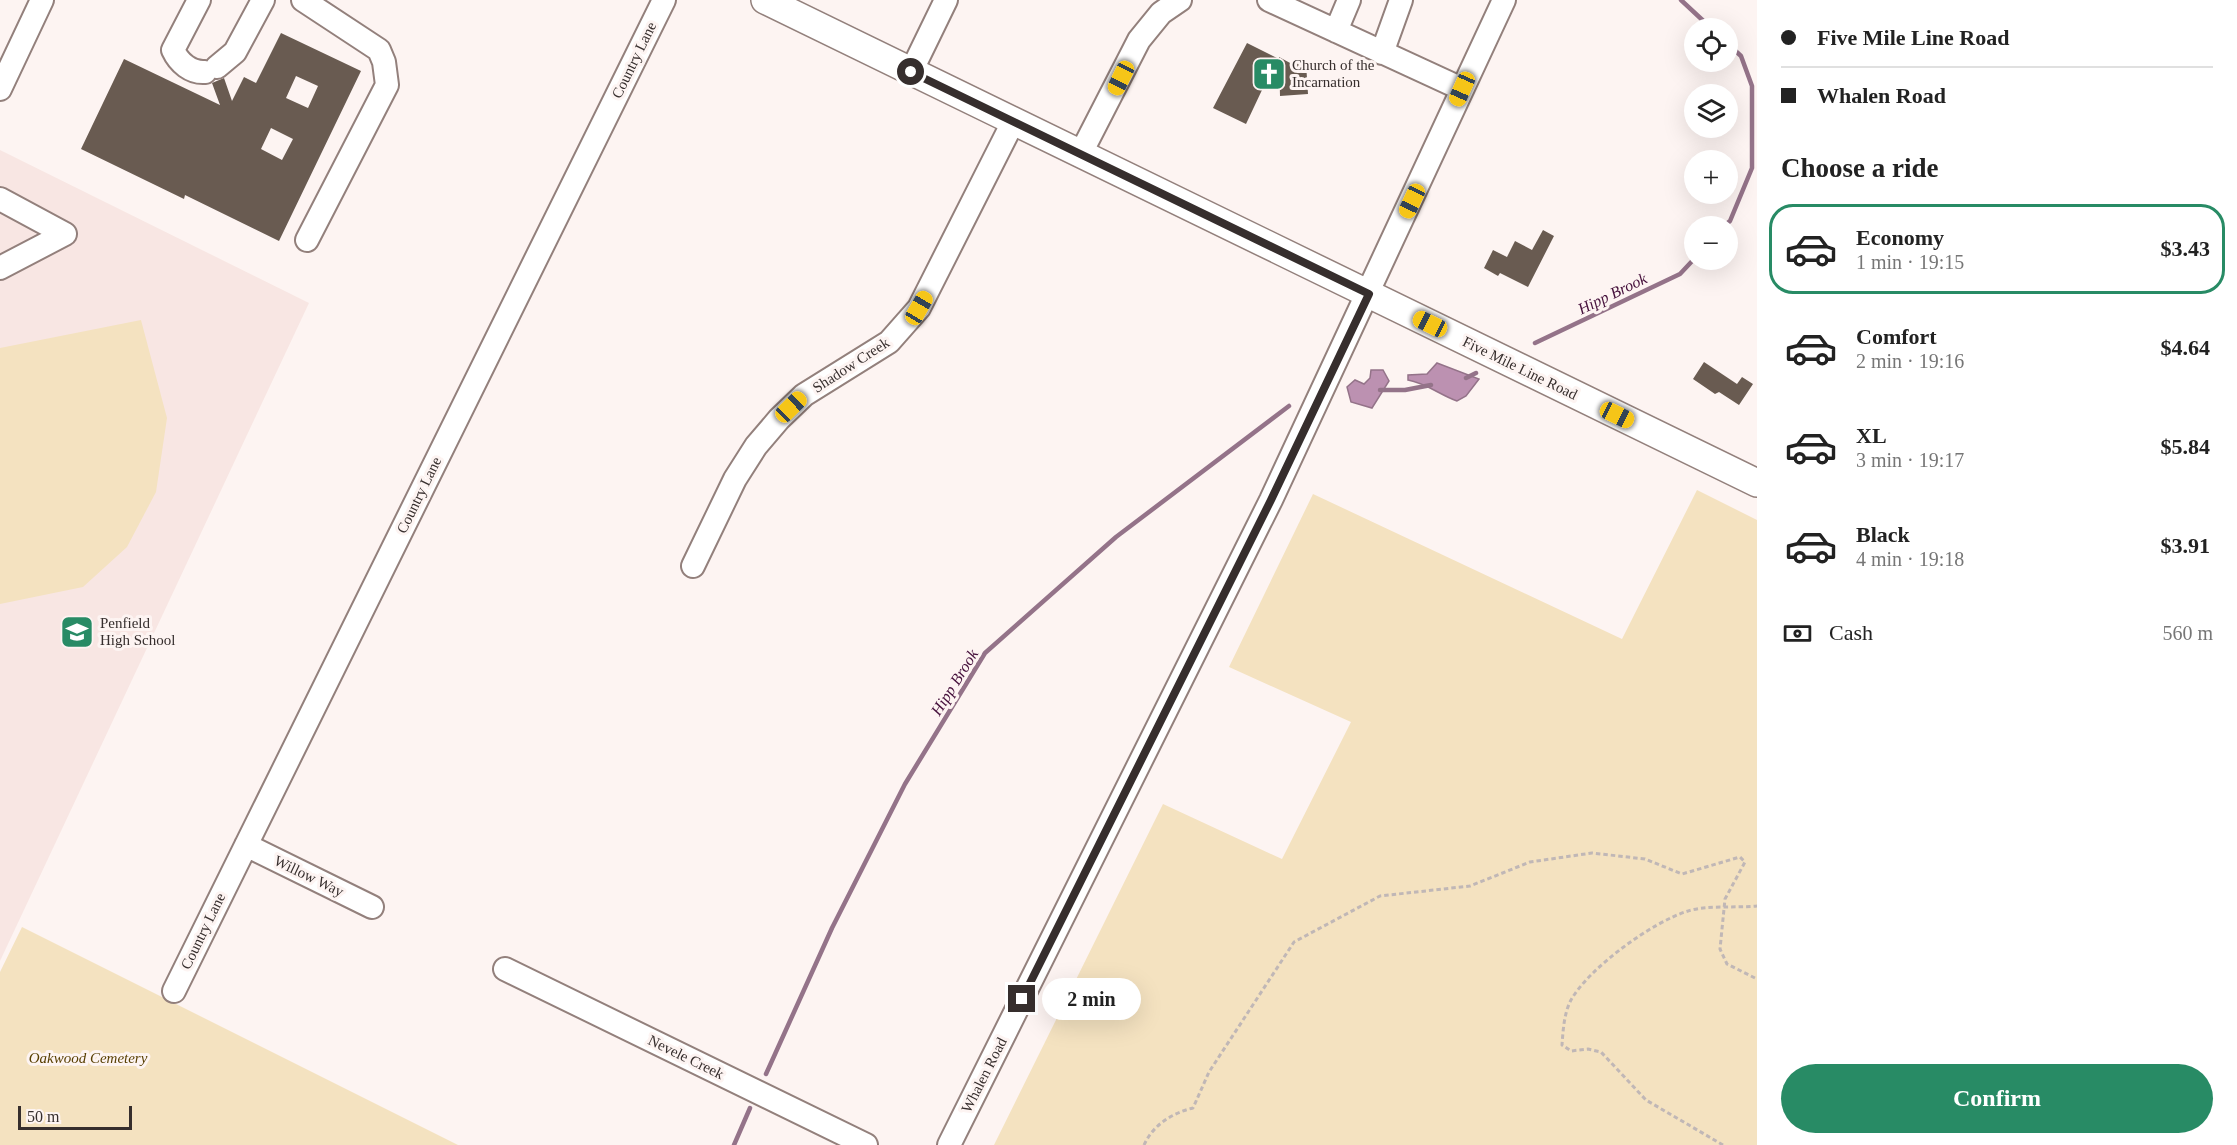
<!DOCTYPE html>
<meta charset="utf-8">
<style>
:root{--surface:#fff;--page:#f6f6f6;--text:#222;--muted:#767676;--line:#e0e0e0;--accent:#288b65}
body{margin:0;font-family:Georgia,serif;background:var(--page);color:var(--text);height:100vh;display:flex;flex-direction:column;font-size:22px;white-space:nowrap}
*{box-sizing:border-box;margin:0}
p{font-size:20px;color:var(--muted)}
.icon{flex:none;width:33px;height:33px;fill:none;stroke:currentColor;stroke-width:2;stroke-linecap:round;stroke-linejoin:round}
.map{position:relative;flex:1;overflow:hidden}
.sheet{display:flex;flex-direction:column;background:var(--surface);width:480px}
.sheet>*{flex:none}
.hud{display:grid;align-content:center;height:132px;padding:0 24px;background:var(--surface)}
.buttons{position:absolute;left:1684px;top:18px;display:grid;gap:12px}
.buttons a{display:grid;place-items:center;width:54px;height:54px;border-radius:50%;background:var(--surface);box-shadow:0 6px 24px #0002;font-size:30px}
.scale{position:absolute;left:18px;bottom:15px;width:114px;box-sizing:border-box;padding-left:6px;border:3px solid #362e2d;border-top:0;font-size:16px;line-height:21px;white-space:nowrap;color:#362e2d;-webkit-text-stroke:4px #fdf4f2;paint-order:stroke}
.end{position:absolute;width:27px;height:27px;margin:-14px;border:8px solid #362e2d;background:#fff;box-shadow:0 0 0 3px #fff}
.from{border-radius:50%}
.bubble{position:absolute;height:42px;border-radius:21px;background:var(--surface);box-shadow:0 6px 24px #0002;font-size:20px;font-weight:700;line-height:42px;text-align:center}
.car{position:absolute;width:18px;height:36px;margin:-18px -9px;border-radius:8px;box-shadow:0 0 4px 2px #0007;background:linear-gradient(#f5c518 24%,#345 0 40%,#f5c518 0 76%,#345 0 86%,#f5c518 0)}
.hud b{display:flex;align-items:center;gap:21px;height:57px;font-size:22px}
.hud b+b{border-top:2px solid var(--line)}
.hud i{width:15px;height:15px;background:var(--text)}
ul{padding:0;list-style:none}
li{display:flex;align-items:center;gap:18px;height:90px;margin:0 12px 9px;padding:0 12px;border:3px solid transparent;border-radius:24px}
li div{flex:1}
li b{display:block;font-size:22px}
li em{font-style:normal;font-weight:700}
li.on{border-color:var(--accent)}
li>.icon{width:54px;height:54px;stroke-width:1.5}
h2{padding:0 24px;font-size:27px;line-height:72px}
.pay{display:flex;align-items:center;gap:15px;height:66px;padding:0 24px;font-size:22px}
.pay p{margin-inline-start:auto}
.cta{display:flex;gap:12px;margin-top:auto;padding:12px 24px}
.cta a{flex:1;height:69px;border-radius:36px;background:var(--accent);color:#fff;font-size:24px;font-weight:700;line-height:69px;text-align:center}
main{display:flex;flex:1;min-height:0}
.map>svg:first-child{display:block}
.built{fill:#f8e6e3}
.green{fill:#f4e2c0}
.water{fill:#bc91b1;stroke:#947389;stroke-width:1.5}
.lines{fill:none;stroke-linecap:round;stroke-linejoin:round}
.stream{stroke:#947389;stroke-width:4.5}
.building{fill:#695b51;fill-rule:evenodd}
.minor-casing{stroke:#93807c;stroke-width:26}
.major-casing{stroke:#93807c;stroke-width:30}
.path{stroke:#c0b7b6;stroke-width:3;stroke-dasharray:4.5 3;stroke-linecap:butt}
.minor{stroke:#fff;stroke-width:22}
.major{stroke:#fff;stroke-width:27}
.route{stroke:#362e2d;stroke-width:8}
.labels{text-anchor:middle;stroke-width:6;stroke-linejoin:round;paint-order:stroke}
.street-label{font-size:15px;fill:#362e2d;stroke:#fdf4f2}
.poi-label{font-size:15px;fill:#362e2d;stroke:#fdf4f2;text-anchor:start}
.park-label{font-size:15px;font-style:italic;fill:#583f02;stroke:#fdf4f2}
.water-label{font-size:16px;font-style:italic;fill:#46113c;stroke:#fdf4f2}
</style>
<main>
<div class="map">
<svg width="1757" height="1145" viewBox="0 0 1757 1145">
<rect width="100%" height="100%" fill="#fdf4f2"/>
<path class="built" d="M0 150 309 303 0 961Z"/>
<path class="green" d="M141 320 167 418 156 492 127 547 83 587 0 604V348Z
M1697 490 1757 520V1145H994L1163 804 1282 859 1351 722 1229 667 1313 494 1622 639Z
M22 927 458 1145H0V972Z"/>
<path class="water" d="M1437 363 1479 379 1466 396 1457 401C1440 395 1426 383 1408 380V375L1427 374Z
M1371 370H1383L1389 381 1372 408 1351 402 1347 387 1355 380 1364 384 1370 378Z"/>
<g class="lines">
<path class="stream" d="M1681 0 1711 28
M1724 226 1730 221 1752 168V86L1741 56 1728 44
M1535 343 1680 274 1695 258
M1466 378 1476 373
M1380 390H1405L1431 385
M766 1074 832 928 905 784 985 653 1116 537 1289 406
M734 1145 750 1108"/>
</g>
<path class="building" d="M281 33 361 71 279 241 185 195 184 199 81 149 124 59 220 105 212 83 224 78 232 101 244 77 256 83ZM296 76 318 86 308 108 286 98ZM271 128 293 139 282 160 261 149Z
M1247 43 1277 58 1246 124 1213 108Z
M1279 57 1292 64 1306 63 1308 94 1280 96Z
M1543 230 1554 236 1528 287 1500 273 1498 276 1484 268 1493 250 1507 257 1515 241 1532 250Z
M1704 362 1737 384 1742 377 1753 384 1739 405 1719 392 1715 394 1693 379Z"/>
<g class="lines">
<defs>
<path id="minor" d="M199 0 173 50C179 63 191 73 205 72
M303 0 379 50 384 62 387 85 307 240
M1269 0 1462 89
M1336 31 1349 0
M1382 53 1401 0
M217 67 235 52 263 0
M911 72 946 0
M0 89 42 0
M1080 155 1139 40 1161 13 1180 0
M0 199 65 234 0 268
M693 566 735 479 756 446 779 419 804 395 889 342 919 308 1013 122
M246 845 372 907
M505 969 866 1145
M174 991 664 0
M949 1145 1271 500 1504 0"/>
<path id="major" d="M765 0 1757 483"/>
</defs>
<use href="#minor" class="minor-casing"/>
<use href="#major" class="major-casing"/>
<path class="path" d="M1144 1145C1153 1125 1172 1113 1193 1108L1209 1072 1294 942 1380 896 1470 886 1530 862 1592 853 1645 859 1682 874 1740 857 1745 862 1725 899 1720 949 1727 964 1757 979
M1723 1145 1646 1100 1601 1052 1588 1049 1571 1051 1562 1045C1563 1031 1564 1013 1571 1000 1589 968 1652 922 1688 911 1706 905 1737 908 1757 906"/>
<use href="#minor" class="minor"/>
<use href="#major" class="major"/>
</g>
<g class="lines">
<path class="route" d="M911 72 1369 294 1271 500 1022 999"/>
</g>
<defs>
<symbol id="church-square" viewBox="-11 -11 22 22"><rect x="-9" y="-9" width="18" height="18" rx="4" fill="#288b65" stroke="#fdf4f2"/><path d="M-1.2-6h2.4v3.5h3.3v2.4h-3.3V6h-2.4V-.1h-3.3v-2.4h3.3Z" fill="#fff"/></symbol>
<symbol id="school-square" viewBox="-11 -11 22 22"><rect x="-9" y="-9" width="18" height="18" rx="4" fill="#288b65" stroke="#fdf4f2"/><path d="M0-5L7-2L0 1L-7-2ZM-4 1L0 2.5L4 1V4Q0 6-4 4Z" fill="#fff"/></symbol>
</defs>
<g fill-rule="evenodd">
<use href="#church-square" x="1250" y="55" width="38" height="38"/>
<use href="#school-square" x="58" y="613" width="38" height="38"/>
</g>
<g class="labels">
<g class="street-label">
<text transform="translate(634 60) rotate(-64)" y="5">Country Lane</text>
<text transform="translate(851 365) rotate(-33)" y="5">Shadow Creek</text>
<text transform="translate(1520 368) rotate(26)" y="5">Five Mile Line Road</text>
<text transform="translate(419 495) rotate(-64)" y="5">Country Lane</text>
<text transform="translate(309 876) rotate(26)" y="5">Willow Way</text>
<text transform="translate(203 931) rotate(-64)" y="5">Country Lane</text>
<text transform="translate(686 1057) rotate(26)" y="5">Nevele Creek</text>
<text transform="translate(984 1075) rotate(-63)" y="5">Whalen Road</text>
</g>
<g class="poi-label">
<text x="1292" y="70">Church of the<tspan x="1292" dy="17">Incarnation</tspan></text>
<text x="100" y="628">Penfield<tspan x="100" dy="17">High School</tspan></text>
</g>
<g class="park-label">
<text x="88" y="1063">Oakwood Cemetery</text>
</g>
<g class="water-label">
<text transform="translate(1612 293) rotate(-26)" y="6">Hipp Brook</text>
<text transform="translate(954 682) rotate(-58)" y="6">Hipp Brook</text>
</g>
</g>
</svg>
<div class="buttons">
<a><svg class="icon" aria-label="locate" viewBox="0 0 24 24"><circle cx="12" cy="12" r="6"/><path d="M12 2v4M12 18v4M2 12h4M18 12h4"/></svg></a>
<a><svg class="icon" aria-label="layers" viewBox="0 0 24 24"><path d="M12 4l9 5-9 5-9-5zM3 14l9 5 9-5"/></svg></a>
<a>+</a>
<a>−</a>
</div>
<div class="scale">50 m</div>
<i class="end from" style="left:911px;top:72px"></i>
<i class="end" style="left:1022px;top:999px"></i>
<div class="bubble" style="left:1042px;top:978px;width:99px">2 min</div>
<i class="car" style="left:1121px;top:78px;rotate:206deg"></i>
<i class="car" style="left:1462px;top:89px;rotate:204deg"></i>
<i class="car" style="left:1412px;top:201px;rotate:205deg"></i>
<i class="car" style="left:919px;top:308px;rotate:30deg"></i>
<i class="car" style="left:1430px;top:324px;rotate:296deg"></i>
<i class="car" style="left:791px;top:407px;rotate:46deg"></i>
<i class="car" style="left:1617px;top:415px;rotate:116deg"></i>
</div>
<section class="sheet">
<div class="hud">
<b><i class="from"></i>Five Mile Line Road</b>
<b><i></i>Whalen Road</b>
</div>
<h2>Choose a ride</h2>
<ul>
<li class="on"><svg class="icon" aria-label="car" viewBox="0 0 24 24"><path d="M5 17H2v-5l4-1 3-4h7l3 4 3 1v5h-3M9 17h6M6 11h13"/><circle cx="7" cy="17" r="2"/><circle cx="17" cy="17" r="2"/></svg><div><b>Economy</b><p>1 min · 19:15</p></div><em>$3.43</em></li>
<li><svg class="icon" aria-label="car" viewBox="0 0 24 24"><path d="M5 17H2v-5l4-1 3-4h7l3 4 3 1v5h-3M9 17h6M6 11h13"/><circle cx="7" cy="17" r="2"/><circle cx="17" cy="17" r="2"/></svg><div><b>Comfort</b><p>2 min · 19:16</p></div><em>$4.64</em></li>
<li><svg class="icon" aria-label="car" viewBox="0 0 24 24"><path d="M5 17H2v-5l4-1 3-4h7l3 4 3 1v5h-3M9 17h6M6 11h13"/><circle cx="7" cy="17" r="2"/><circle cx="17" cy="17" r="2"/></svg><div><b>XL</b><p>3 min · 19:17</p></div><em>$5.84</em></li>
<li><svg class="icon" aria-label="car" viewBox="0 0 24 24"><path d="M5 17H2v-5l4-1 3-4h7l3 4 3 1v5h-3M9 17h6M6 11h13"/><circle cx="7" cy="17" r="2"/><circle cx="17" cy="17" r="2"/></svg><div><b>Black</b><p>4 min · 19:18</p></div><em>$3.91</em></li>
</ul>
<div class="pay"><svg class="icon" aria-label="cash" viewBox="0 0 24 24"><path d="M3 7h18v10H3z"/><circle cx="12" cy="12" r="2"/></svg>Cash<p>560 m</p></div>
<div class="cta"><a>Confirm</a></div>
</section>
</main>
